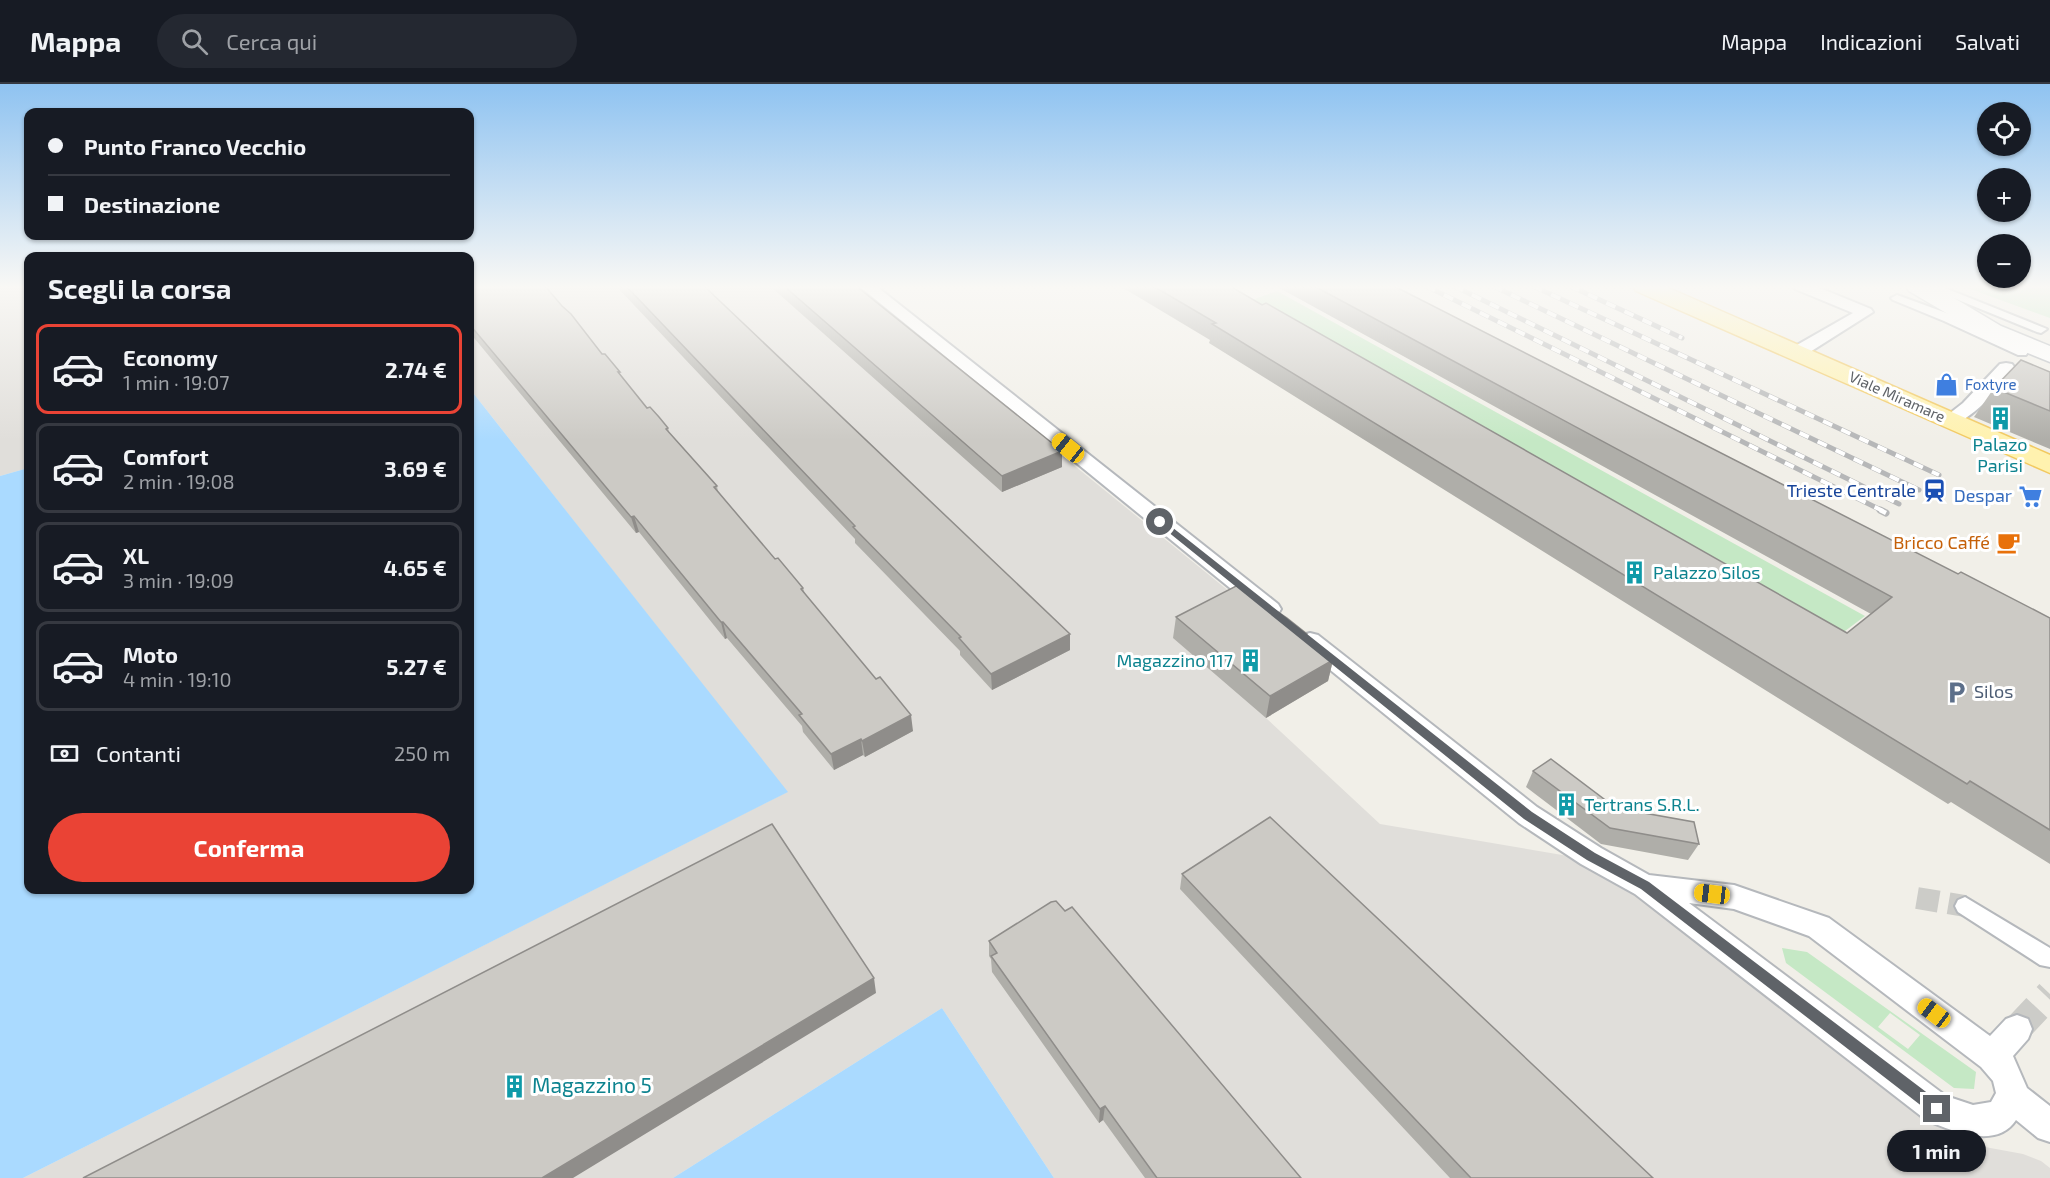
<!DOCTYPE html>
<html lang="it">
<meta charset="utf-8">
<style>
:root{--surface:#171b24;--page:#242831;--text:#f1f3f6;--muted:#9ea1a6;--line:#363941;--accent:#ea4335}
body{margin:0;font-family:"Exo 2",sans-serif;background:var(--page);color:var(--text);height:100vh;display:flex;flex-direction:column;font-size:22px;white-space:nowrap}
*{box-sizing:border-box;margin:0}
p{font-size:20px;color:var(--muted)}
.icon{flex:none;width:33px;height:33px;fill:none;stroke:currentColor;stroke-width:2;stroke-linecap:round;stroke-linejoin:round}
.map{position:relative;flex:1;overflow:hidden}
.drawer{position:absolute;left:24px;top:168px;width:450px;height:642px;display:flex;flex-direction:column;background:var(--surface);border-radius:12px;box-shadow:0 2px 4px #0004}
.drawer>*{flex:none}
.top-card{position:absolute;left:24px;top:24px;width:450px;height:132px;border-radius:12px;box-shadow:0 2px 4px #0004;display:grid;align-content:center;height:132px;padding:0 24px;background:var(--surface)}
.buttons{position:absolute;left:1977px;top:18px;display:grid;gap:12px}
.buttons a{display:grid;place-items:center;width:54px;height:54px;border-radius:50%;background:var(--surface);box-shadow:0 2px 4px #0004;font-size:30px}
.end{position:absolute;width:27px;height:27px;margin:-14px;border:8px solid #5f6368;background:#fff;box-shadow:0 0 0 3px #fff}
.from{border-radius:50%}
.bubble{position:absolute;height:42px;border-radius:21px;background:var(--surface);box-shadow:0 2px 4px #0004;font-size:20px;font-weight:700;line-height:42px;text-align:center}
.car{position:absolute;width:18px;height:36px;margin:-18px -9px;border-radius:8px;box-shadow:0 0 4px 2px #0007;background:linear-gradient(#f5c518 24%,#345 0 40%,#f5c518 0 76%,#345 0 86%,#f5c518 0)}
.top-card b{display:flex;align-items:center;gap:21px;height:57px;font-size:22px}
.top-card b+b{border-top:2px solid var(--line)}
.top-card i{width:15px;height:15px;background:var(--text)}
ul{padding:0;list-style:none}
li{display:flex;align-items:center;gap:18px;height:90px;margin:0 12px 9px;padding:0 12px;border:3px solid var(--line);border-radius:12px}
li div{flex:1}
li b{display:block;font-size:22px}
li em{font-style:normal;font-weight:700}
li.selected{border-color:var(--accent)}
li>.icon{width:54px;height:54px;stroke-width:1.5}
h2{padding:0 24px;font-size:27px;line-height:72px}
.pay{display:flex;align-items:center;gap:15px;height:66px;padding:0 24px;font-size:22px}
.pay p{margin-inline-start:auto}
.action{display:flex;gap:12px;margin-top:auto;padding:12px 24px}
.action a{flex:1;height:69px;border-radius:36px;background:var(--accent);color:#fff;font-size:24px;font-weight:700;line-height:69px;text-align:center}
header{display:flex;align-items:center;gap:36px;box-sizing:border-box;height:84px;padding:0 30px;background:var(--surface);border-bottom:2px solid var(--line)}
header strong{font-size:28px}
nav{display:flex;gap:33px;margin-inline-start:auto;font-size:21px}
.search{width:420px;height:54px;background:var(--page);display:flex;align-items:center;gap:15px;box-sizing:border-box;padding:0 21px;border-radius:33px;color:var(--muted);font-size:22px}
.map>svg:first-child{display:block}
.industrial{fill:#e0deda}
.green{fill:#c5e8c5;fill-rule:evenodd}
.water{fill:#aadaff}
.lines{fill:none;stroke-linecap:round;stroke-linejoin:round}
.pedestrian-tunnel{stroke:#ccccc8;stroke-width:22;stroke-dasharray:22 10;stroke-linecap:butt}
.minor-tunnel{stroke:#ccccc8;stroke-width:29;stroke-dasharray:29 15;stroke-linecap:butt}
.pedestrian-casing{stroke:#b5b8bc;stroke-width:4}
.minor-casing{stroke:#b5b8bc;stroke-width:4}
.secondary-casing{stroke:#b6babf;stroke-width:3}
.primary-casing{stroke:#f2c960;stroke-width:3}
.pedestrian{fill:#fff;fill-rule:evenodd}
.minor{fill:#fff;fill-rule:evenodd}
.secondary{fill:#fff;fill-rule:evenodd}
.primary{fill:#fff2af;fill-rule:evenodd}
.rail-far1-casing{stroke:#b6b7b8;stroke-width:5}
.rail-casing{stroke:#b6b7b8;stroke-width:7}
.rail-far1{stroke:#fff;stroke-width:4;stroke-dasharray:10;stroke-linecap:butt}
.rail{stroke:#fff;stroke-width:4.5;stroke-dasharray:14;stroke-linecap:butt}
.wall{fill:#afaea9}
.shaded-wall{fill:#8f8d8a}
.building{fill:#cccac5;stroke:#8f8d8a;stroke-width:1.5}
.route{fill:#5f6368}
.labels{text-anchor:middle;stroke-width:6;stroke-linejoin:round;paint-order:stroke}
.far-shop-label{font-size:15px;fill:#366cbe;stroke:#fff;text-anchor:start}
.far-street-label{font-size:15px;fill:#5f6368;stroke:#fff}
.culture-label{font-size:18px;fill:#0d838f;stroke:#fff;text-anchor:start}
.transit-label{font-size:18px;fill:#164399;stroke:#fff;text-anchor:end}
.shop-label{font-size:18px;fill:#366cbe;stroke:#fff;text-anchor:end}
.food-label{font-size:18px;fill:#c56008;stroke:#fff;text-anchor:end}
.service-label{font-size:18px;fill:#4e5e75;stroke:#fff;text-anchor:start}
.near-culture-label{font-size:21px;fill:#0d838f;stroke:#fff;text-anchor:start}
</style>
<header>
<strong>Mappa</strong>
<div class="search"><svg class="icon" aria-label="search" viewBox="0 0 24 24"><circle cx="10" cy="10" r="6"/><path d="M15 15l6 6"/></svg>Cerca qui</div>
<nav><a>Mappa</a><a>Indicazioni</a><a>Salvati</a></nav>
</header>
<div class="map">
<svg width="2050" height="1094" viewBox="0 0 2050 1094">
<rect width="100%" height="100%" fill="#f1efe8"/>
<path class="industrial" d="M0 202H28V384L0 392Z
M470 202H853L1230 508 1266 634 1380 740 1574 773 1647 813 1980 1070 1985 1063 2023 1070 2041 1077 2050 1084V1094H1054L942 924 673 1094H23L787 708 470 305Z"/>
<path class="green" d="M1962 202H2050V234Z
M1277 207 1865 532 1825 562 1238 221Z
M1782 864 1807 868 1976 988 1974 1005 1954 1004 1786 879ZM1890 929 1920 951 1908 965 1878 943Z"/>
<path class="water" d="M470 305 788 708 23 1094H0V392L28 384V806H470Z
M942 924 1054 1094H673Z"/>
<g class="lines">
<path class="pedestrian-tunnel" d="M1917 814 1965 822"/>
<path class="minor-tunnel" d="M2017 945 2050 910"/>
<defs>
<path id="pedestrian" d="M1924 202H1940L2047 245 2041 249 2037 248Z
M1897 211 1952 231 2028 268 2026 271H2018L1944 237 1893 216 1891 214Z
M1965 813 2050 864V883L2040 881 1958 828 1955 822 1958 816Z"/>
<path id="minor" d="M859 202H876L1278 520 1281 525 1278 530 1270 533 1262 530Z
M1793 202H1815L1871 225 1873 228 1802 273H1790L1788 269 1790 265 1853 229 1795 205Z
M2006 279 2012 280 2015 284C2003 301 1964 346 1943 341L1940 337 1963 319 2000 280Z
M1310 549 1318 551 1537 723 1601 764 1649 791 1734 801 1829 834 1990 952 2006 935 2017 931 2028 935 2032 945 2028 955 2013 972 2027 1004 2050 1022V1058L2038 1054 2016 1036C1997 1066 1951 1047 1926 1036L1635 810 1581 780 1519 739 1302 563 1299 557 1302 551ZM1689 819 1734 825 1809 852 1981 983 1993 997 1996 1009 1991 1018 1973 1021 1946 1012Z"/>
<path id="secondary" d="M1906 202H1934L2001 242 2050 262V278L1985 252 1909 207Z"/>
<path id="primary" d="M1633 202H1664L2050 371V389L1636 207Z"/>
</defs>
<use href="#pedestrian" class="pedestrian-casing"/>
<use href="#minor" class="minor-casing"/>
<use href="#secondary" class="secondary-casing"/>
<use href="#primary" class="primary-casing"/>
<use href="#pedestrian" class="pedestrian"/>
<use href="#minor" class="minor"/>
<use href="#secondary" class="secondary"/>
<use href="#primary" class="primary"/>
<defs>
<path id="rail-far1" d="M1426 202 1883 427
M1454 202 1899 420
M1493 202 1919 406
M1533 202 1939 391
M1570 202 1682 254"/>
<path id="rail" d="M1880 426 1886 429"/>
</defs>
<use href="#rail-far1" class="rail-far1-casing"/>
<use href="#rail" class="rail-casing"/>
<use href="#rail-far1" class="rail-far1"/>
<use href="#rail" class="rail"/>
</g>
<path class="wall" d="M470 202 602 270 647 324 668 344 669 348 717 402 718 408 775 475 803 504 805 510 913 647 865 673 863 671 834 686 803 648 802 642 727 554 725 555 639 448 636 449 470 249Z
M616 202H704L1070 566 992 606 960 571V567L855 459V455Z
M770 202H856L1062 383 1002 408Z
M1120 202H1230L1847 549 1871 530 1276 202H1394L1958 490 2050 534V780L1951 718 1948 720 1209 259 1210 256Z
M2050 288V365L1974 333 1994 304Z
M1176 533 1306 554 1333 576 1328 597 1266 634 1173 554Z
M1533 687 1616 724 1699 760 1688 776 1601 760 1526 703Z
M1182 790 1653 1094H1450L1180 805Z
M989 857 1301 1094H1145L1103 1036 1099 1039 992 888 991 875 989 872Z"/>
<path class="shaded-wall" d="M1062 367V383L1002 408V392Z
M634 432 639 448 636 449 631 433Z
M721 538H723L727 554 725 555Z
M1070 550V566L992 606 991 590Z
M1333 576 1328 597 1266 634 1270 612Z
M911 631 913 647 865 673 862 657Z
M861 655 863 671 834 686 831 670Z
M874 894 876 909 573 1094H542Z
M1105 1022 1103 1036 1099 1039 1100 1025Z"/>
<path class="building" d="M470 202H545L562 222 571 230 602 270H605L620 288H618L647 324 650 323 659 333 668 344 666 345 717 402 714 403 775 475 778 474 803 504 801 505 876 595 880 593 911 631 862 657 861 655 831 670 799 631 802 630 723 538H721L634 432 631 433 470 241Z
M626 202H704L1070 550 991 590 959 554 961 553 853 443 855 442Z
M784 202H856L1062 367 1002 392Z
M1153 202H1230L1262 221 1266 219 1847 549 1892 513 1314 202H1394L1958 490 1961 488 2050 534V746L1970 697 1967 700 1212 240 1216 239Z
M2021 276 2050 288V327L1994 304Z
M1238 501 1287 534 1307 550 1304 552 1333 576 1270 612 1176 533Z
M1551 675 1616 724 1694 738 1699 760 1610 744 1533 687Z
M1270 733 1653 1094H1471L1182 790Z
M772 740 874 894 542 1094H83Z
M1056 817 1065 827 1072 823 1301 1094H1157L1105 1022 1100 1025 991 872 997 869 989 857 1051 818Z"/>
<linearGradient id="sky" x2="0" y2="1"><stop stop-color="#8fc3f1"/><stop offset="0.57" stop-color="#f9f8f5"/><stop offset="1" stop-color="#f9f8f5" stop-opacity="0"/></linearGradient>
<rect width="2050" height="356" fill="url(#sky)"/>
<path class="route" d="M1157 436H1163L1532 728 1595 769 1649 798 1942 1020 1944 1025 1942 1030 1937 1032 1932 1030 1641 805 1587 776 1524 735 1157 439Z"/>
<defs>
<symbol id="shop-bare" viewBox="-9 -9 18 18"><path d="M-5-2.5h2.3a2.7 3.5 0 0 1 5.4 0H5L5.5 6h-11ZM-1.5-2.5h3a1.5 2.3 0 0 0-3 0Z" fill="#3f7fe0" stroke="#fff" stroke-width="2.5" paint-order="stroke"/></symbol>
<symbol id="building-bare" viewBox="-9 -9 18 18"><path d="M-4-6H4V6H1V3H-1V6H-4ZM-2.5-4.3h1.7v1.8h-1.7ZM.8-4.3h1.7v1.8H.8ZM-2.5-1h1.7V.8h-1.7ZM.8-1h1.7V.8H.8Z" fill="#0f9aa8" stroke="#fff" stroke-width="2.5" paint-order="stroke"/></symbol>
<symbol id="station-bare" viewBox="-9 -9 18 18"><path d="M-3-6H3Q5-6 5-4V2Q5 4 3 4L4.5 6H3L1.5 4h-3L-3 6H-4.5L-3 4Q-5 4-5 2V-4Q-5-6-3-6ZM-3.5-4v3h7v-3ZM-3.5 1v1.5H-2V1ZM2 1v1.5H3.5V1Z" fill="#1a4fb4" stroke="#fff" stroke-width="2.5" paint-order="stroke"/></symbol>
<symbol id="supermarket-bare" viewBox="-9 -9 18 18"><path d="M-6-5.5h2.5l.6 2H6L4.5 2H-2.5L-4.4-4H-6ZM-1.5 3.2a1.3 1.3 0 1 0 .1 0ZM3 3.2a1.3 1.3 0 1 0 .1 0Z" fill="#3f7fe0" stroke="#fff" stroke-width="2.5" paint-order="stroke"/></symbol>
<symbol id="cafe-bare" viewBox="-9 -9 18 18"><path d="M-5.5-4.5H6V0H3Q3 3.5 0 3.5H-2.5Q-5.5 3.5-5.5 0ZM3-3.2v2h1.7v-2ZM-6 4.5H4V6H-6Z" fill="#e8710a" stroke="#fff" stroke-width="2.5" paint-order="stroke"/></symbol>
<symbol id="parking-bare" viewBox="-9 -9 18 18"><path d="M-3.5-5.5H1a3.5 3.5 0 0 1 0 7H-1V5.5H-3.5ZM-1-3.4V-.6H.8a1.4 1.4 0 0 0 0-2.8Z" fill="#5c6f8a" stroke="#fff" stroke-width="2.5" paint-order="stroke"/></symbol>
</defs>
<g fill-rule="evenodd">
<use href="#shop-bare" x="1930" y="284" width="33" height="33"/>
<use href="#building-bare" x="1984" y="318" width="33" height="33"/>
<use href="#station-bare" x="1918" y="390" width="33" height="33"/>
<use href="#supermarket-bare" x="2014" y="396" width="33" height="33"/>
<use href="#cafe-bare" x="1992" y="442" width="33" height="33"/>
<use href="#building-bare" x="1618" y="472" width="33" height="33"/>
<use href="#building-bare" x="1234" y="560" width="33" height="33"/>
<use href="#parking-bare" x="1940" y="592" width="33" height="33"/>
<use href="#building-bare" x="1550" y="704" width="33" height="33"/>
<use href="#building-bare" x="498" y="986" width="33" height="33"/>
</g>
<g class="labels">
<g class="far-shop-label">
<text x="1965" y="306">Foxtyre</text>
</g>
<g class="far-street-label">
<text transform="translate(1897 313) rotate(24)" y="5">Viale Miramare</text>
</g>
<g class="culture-label">
<text x="2000" y="367" text-anchor="middle">Palazo<tspan x="2000" dy="21">Parisi</tspan></text>
<text x="1653" y="495">Palazzo Silos</text>
<text x="1233" y="583" text-anchor="end">Magazzino 117</text>
<text x="1584" y="727">Tertrans S.R.L.</text>
</g>
<g class="transit-label">
<text x="1916" y="413">Trieste Centrale</text>
</g>
<g class="shop-label">
<text x="2012" y="418">Despar</text>
</g>
<g class="food-label">
<text x="1990" y="465">Bricco Caffé</text>
</g>
<g class="service-label">
<text x="1974" y="614">Silos</text>
</g>
<g class="near-culture-label">
<text x="532" y="1009">Magazzino 5</text>
</g>
</g>
</svg>
<div class="buttons">
<a><svg class="icon" aria-label="locate" viewBox="0 0 24 24"><circle cx="12" cy="12" r="6"/><path d="M12 2v4M12 18v4M2 12h4M18 12h4"/></svg></a>
<a>+</a>
<a>−</a>
</div>
<i class="end from" style="left:1160px;top:438px"></i>
<i class="end" style="left:1937px;top:1025px"></i>
<div class="bubble" style="left:1887px;top:1046px;width:99px">1 min</div>
<i class="car" style="left:1068px;top:364px;rotate:309deg"></i>
<i class="car" style="left:1712px;top:810px;rotate:277deg"></i>
<i class="car" style="left:1934px;top:929px;rotate:307deg"></i>
<div class="top-card">
<b><i class="from"></i>Punto Franco Vecchio</b>
<b><i></i>Destinazione</b>
</div>
<section class="drawer">
<h2>Scegli la corsa</h2>
<ul>
<li class="selected"><svg class="icon" aria-label="car" viewBox="0 0 24 24"><path d="M5 17H2v-5l4-1 3-4h7l3 4 3 1v5h-3M9 17h6M6 11h13"/><circle cx="7" cy="17" r="2"/><circle cx="17" cy="17" r="2"/></svg><div><b>Economy</b><p>1 min · 19:07</p></div><em>2.74 €</em></li>
<li><svg class="icon" aria-label="car" viewBox="0 0 24 24"><path d="M5 17H2v-5l4-1 3-4h7l3 4 3 1v5h-3M9 17h6M6 11h13"/><circle cx="7" cy="17" r="2"/><circle cx="17" cy="17" r="2"/></svg><div><b>Comfort</b><p>2 min · 19:08</p></div><em>3.69 €</em></li>
<li><svg class="icon" aria-label="car" viewBox="0 0 24 24"><path d="M5 17H2v-5l4-1 3-4h7l3 4 3 1v5h-3M9 17h6M6 11h13"/><circle cx="7" cy="17" r="2"/><circle cx="17" cy="17" r="2"/></svg><div><b>XL</b><p>3 min · 19:09</p></div><em>4.65 €</em></li>
<li><svg class="icon" aria-label="car" viewBox="0 0 24 24"><path d="M5 17H2v-5l4-1 3-4h7l3 4 3 1v5h-3M9 17h6M6 11h13"/><circle cx="7" cy="17" r="2"/><circle cx="17" cy="17" r="2"/></svg><div><b>Moto</b><p>4 min · 19:10</p></div><em>5.27 €</em></li>
</ul>
<div class="pay"><svg class="icon" aria-label="cash" viewBox="0 0 24 24"><path d="M3 7h18v10H3z"/><circle cx="12" cy="12" r="2"/></svg>Contanti<p>250 m</p></div>
<div class="action"><a>Conferma</a></div>
</section>
</div>
